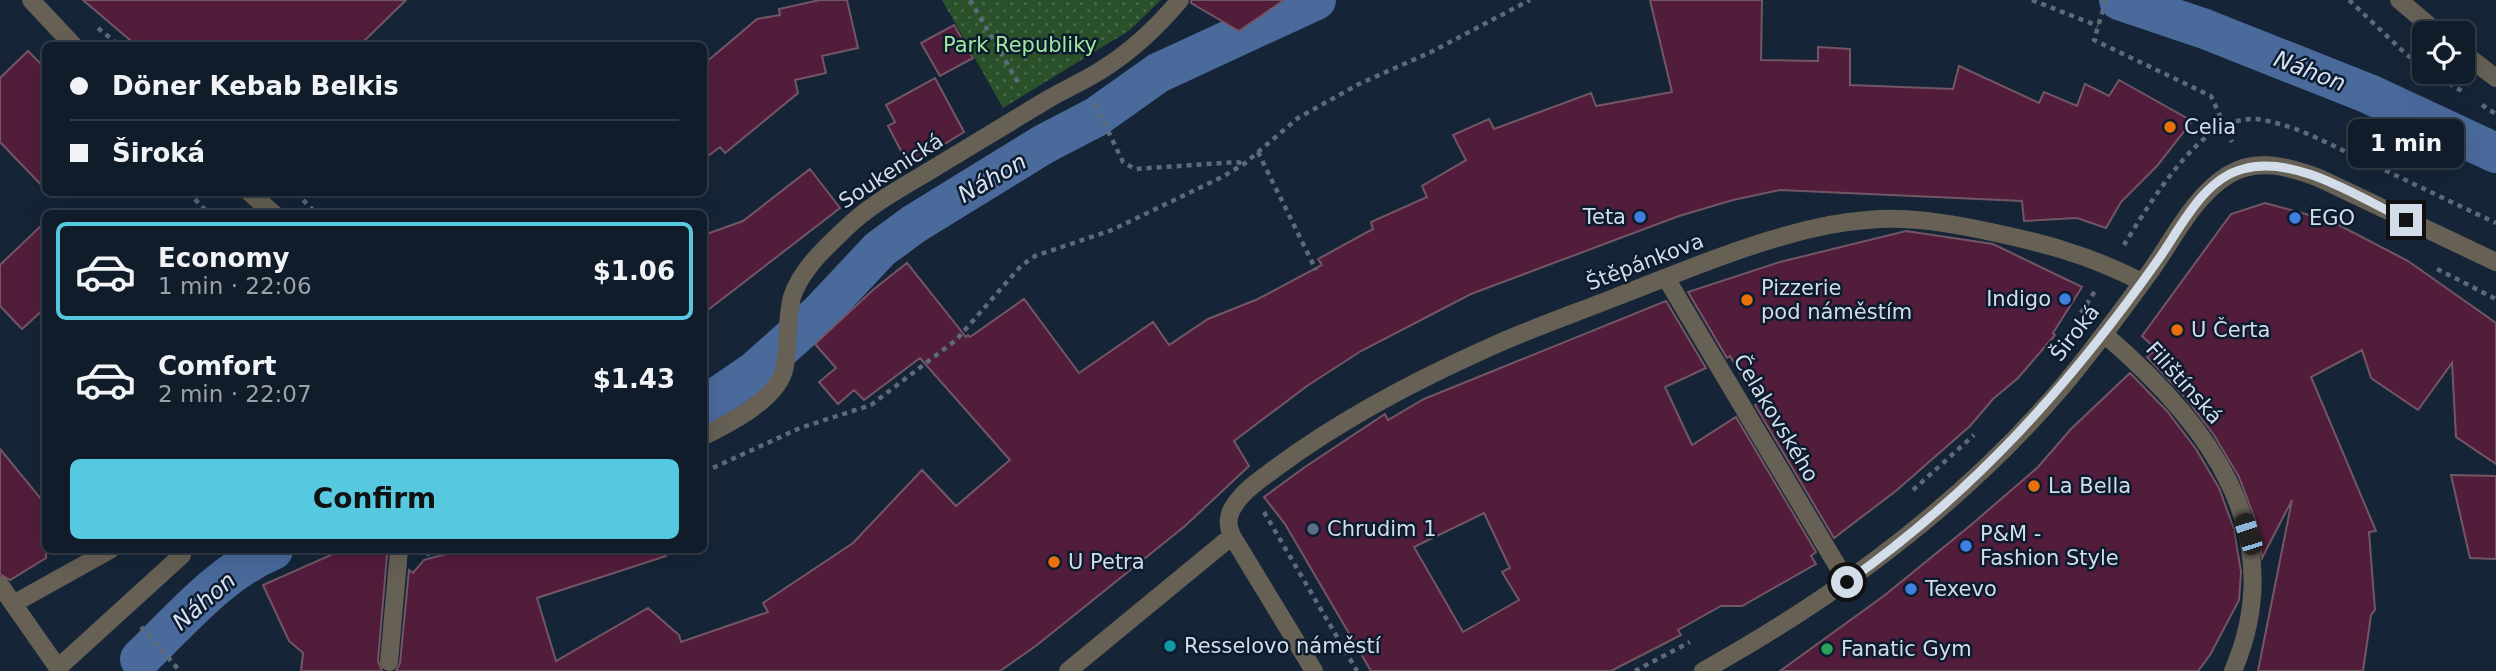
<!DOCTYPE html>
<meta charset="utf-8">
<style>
:root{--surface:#101c29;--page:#192531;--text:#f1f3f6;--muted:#9ca1a8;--line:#303a46;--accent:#56c9e0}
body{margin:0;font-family:"DejaVu Sans",sans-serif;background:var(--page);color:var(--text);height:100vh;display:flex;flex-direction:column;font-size:26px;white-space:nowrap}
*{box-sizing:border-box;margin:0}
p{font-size:23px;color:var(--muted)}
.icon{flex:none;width:38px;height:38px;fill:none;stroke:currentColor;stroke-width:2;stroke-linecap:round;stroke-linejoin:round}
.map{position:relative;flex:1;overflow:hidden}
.side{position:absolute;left:42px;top:210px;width:665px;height:343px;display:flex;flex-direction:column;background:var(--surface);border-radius:10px;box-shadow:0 7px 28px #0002,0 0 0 2px var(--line)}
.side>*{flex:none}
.banner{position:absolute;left:42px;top:42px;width:665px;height:154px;border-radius:10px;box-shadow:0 7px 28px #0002,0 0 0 2px var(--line);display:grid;align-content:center;height:154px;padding:0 28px;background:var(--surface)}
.fabs{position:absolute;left:2412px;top:21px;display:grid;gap:14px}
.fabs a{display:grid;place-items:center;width:63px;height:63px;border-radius:10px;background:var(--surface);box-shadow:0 7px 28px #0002,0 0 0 2px var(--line);font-size:35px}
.end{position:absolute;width:32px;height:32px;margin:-16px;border:9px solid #d2dde9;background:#111;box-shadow:0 0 0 4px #111}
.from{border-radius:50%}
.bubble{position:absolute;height:49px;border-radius:10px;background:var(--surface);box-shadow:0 7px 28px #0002,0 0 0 2px var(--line);font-size:23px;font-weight:700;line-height:49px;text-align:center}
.car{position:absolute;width:21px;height:42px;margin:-21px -10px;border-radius:9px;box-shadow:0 0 5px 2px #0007;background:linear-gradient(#222 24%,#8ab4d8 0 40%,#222 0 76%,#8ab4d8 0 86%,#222 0)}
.banner b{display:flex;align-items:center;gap:24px;height:66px;font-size:26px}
.banner b+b{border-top:2px solid var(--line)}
.banner i{width:18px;height:18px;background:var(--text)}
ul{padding:12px 0 0;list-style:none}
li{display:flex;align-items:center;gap:21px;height:98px;margin:0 14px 10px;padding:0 14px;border:4px solid transparent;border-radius:10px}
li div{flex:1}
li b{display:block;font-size:26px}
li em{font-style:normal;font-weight:700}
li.active{border-color:var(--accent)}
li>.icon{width:63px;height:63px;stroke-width:1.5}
.cta{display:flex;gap:14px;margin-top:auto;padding:14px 28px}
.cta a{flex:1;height:80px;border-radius:10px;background:var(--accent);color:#111;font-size:28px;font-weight:700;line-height:80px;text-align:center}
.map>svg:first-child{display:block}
.grass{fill:url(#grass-dots)}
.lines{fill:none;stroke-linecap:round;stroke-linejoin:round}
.canal{stroke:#4a6a9c;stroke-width:40}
.building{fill:#521d3b;stroke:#725664;stroke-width:2;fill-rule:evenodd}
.path{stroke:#5c6a7a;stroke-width:4.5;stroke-dasharray:5 5;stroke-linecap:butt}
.street{stroke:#666055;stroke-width:18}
.route{stroke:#d2dde9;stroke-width:9}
.food-dot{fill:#e8710a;stroke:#0c1b2d;stroke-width:2.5}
.shop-dot{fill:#3f7fe0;stroke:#0c1b2d;stroke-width:2.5}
.service-dot{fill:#5c6f8a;stroke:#0c1b2d;stroke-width:2.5}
.culture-dot{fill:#0f9aa8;stroke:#0c1b2d;stroke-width:2.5}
.leisure-dot{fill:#2e9e5b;stroke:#0c1b2d;stroke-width:2.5}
.labels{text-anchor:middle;stroke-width:5;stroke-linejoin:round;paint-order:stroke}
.park-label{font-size:21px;fill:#a2e6a0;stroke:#0c1b2d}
.poi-label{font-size:21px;fill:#d2dde9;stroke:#0c1b2d;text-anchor:start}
.street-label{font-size:21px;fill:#d2dde9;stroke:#0c1b2d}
.water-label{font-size:23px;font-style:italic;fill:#d9e2f2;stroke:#0c1b2d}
</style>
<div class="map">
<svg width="2496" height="671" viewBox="0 0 2496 671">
<defs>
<pattern id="grass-dots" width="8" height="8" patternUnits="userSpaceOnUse" patternTransform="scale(1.75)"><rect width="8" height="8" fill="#2a5129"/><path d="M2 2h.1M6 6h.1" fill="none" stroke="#486a48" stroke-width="1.8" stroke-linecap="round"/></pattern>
</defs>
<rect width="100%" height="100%" fill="#152537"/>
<path class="grass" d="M942 0H1161L1130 30 1003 108Z"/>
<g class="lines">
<path class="canal" d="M2119 0 2205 29 2369 94 2496 153
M704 406 755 371 819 314 880 249 914 224 1044 144 1096 117 1158 73 1316 0
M140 659C181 620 220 572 273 550"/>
</g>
<path class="building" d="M83 0H406L359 46H137Z
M820 0H847L858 48 822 56 826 73 795 80 798 93 725 153 720 147 704 159V64L757 19 780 15 779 9Z
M1191 0H1284L1239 31 1191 3Z
M1650 0H1762L1761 60 1818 61V47L1850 49V85L1953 89 1959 66 2039 103 2044 92 2077 106 2085 84 2109 96 2119 80 2192 121 2157 166 2121 202 2106 228 2077 218 2024 221 2022 201 1780 190 1733 200 1679 216 1471 294 1361 351 1307 386 1234 441 1249 466 1185 526 1037 645 1000 671H396L400 663 409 570 413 573 424 560 461 550H665L666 556 537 598 556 661 648 608 679 635 681 642 768 612 763 603 853 543 922 470 956 506 1010 460 920 358 864 400 854 390 838 404 819 382 836 368 815 344 874 289 907 263 966 337 968 335 970 337 1024 299 1079 373 1153 322 1169 345 1208 319 1258 299 1322 265 1318 259 1373 229 1371 222 1427 197 1422 186 1466 160 1453 135 1489 119 1494 129 1591 93 1596 106 1672 92Z
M954 25 973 58 940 76 921 43Z
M28 51 46 69V190L0 142V78Z
M935 78 964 132 909 166 888 126 895 122 886 105Z
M810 169 840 208 704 313V235L743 221Z
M2265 203 2331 221 2408 261 2496 323V464L2456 437 2452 363 2418 410 2371 378 2362 350 2311 377 2376 531 2369 532 2375 610 2371 615 2363 671H2258L2292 500 2262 558 2256 522 2239 477 2214 435 2184 396 2147 357 2156 349 2142 336 2231 214Z
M46 221V307L22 329 0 306V265Z
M1906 231 1993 244 2082 287 2053 333 2055 335 2018 378 1993 399 1970 426 1897 490 1834 538 1755 405 1758 403 1730 356 1727 358 1688 292 1780 262Z
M1666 301 1706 368 1665 387 1692 445 1736 417 1816 552 1811 556 1816 564 1742 606H1721L1678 630 1681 635 1611 671H1371L1285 524 1264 497 1305 467 1385 414 1388 420 1424 399ZM1484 513 1510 568 1502 572 1519 600 1463 632 1414 547Z
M2130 373 2167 411 2196 449 2219 488 2234 529 2241 572 2239 600 2210 655 2198 671H1780L1885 595 1971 525 2038 467 2071 429Z
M0 449 46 505V558L10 580 0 574Z
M2451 475 2496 476V559L2470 558Z
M342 550H380L387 555 378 661 382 671H301L303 653 289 641 263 585Z"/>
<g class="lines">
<path class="path" d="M970 0 1019 84
M2032 0 2098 26
M2106 0 2094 40 2211 96 2232 142
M2349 0 2407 55 2424 66
M98 28 120 46
M2432 72 2463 92
M1095 104 1123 162 1135 169 1237 162 1244 164
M2482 105 2496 114
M1258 152 1316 270
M188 192 209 214
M296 193 317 214
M2124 245C2146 209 2187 141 2226 125 2240 119 2254 117 2268 121 2301 128 2331 145 2361 159 2406 180 2451 202 2496 223
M2437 269 2496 299
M2081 313 2095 291
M704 472 800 428 871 405 956 340 1021 266 1035 256 1112 230 1222 177 1244 164 1298 118 1359 84 1431 52 1530 0
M1913 490 1974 435
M1264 512 1357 671
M426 554 443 550
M141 627 180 671
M1635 671 1690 642"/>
<path class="street" d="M31 0 74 46
M2399 0 2438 33
M2462 52 2496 78
M249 192 274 214
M1666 278 1847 582
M2104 334C2206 421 2293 532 2233 671
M704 436C730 423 780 398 785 366 789 343 786 319 792 297 801 270 824 249 844 230 869 205 901 188 931 170 971 146 1010 122 1050 98 1068 88 1088 79 1106 67 1134 49 1158 26 1180 0
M0 585 58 668 182 555 177 550
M13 604 110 550
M389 662 399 550
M1068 671 1232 536
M1314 671 1232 536C1228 527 1227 520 1231 511 1241 491 1260 480 1277 467 1342 419 1414 381 1488 348 1529 329 1573 314 1616 297 1671 276 1727 252 1784 236 1811 228 1839 222 1867 220 1904 216 1941 222 1977 229 2040 242 2085 253 2142 282
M1703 671C1838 596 1962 504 2062 387 2094 349 2123 309 2152 269 2174 238 2194 196 2228 175 2257 157 2290 167 2319 178L2496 262"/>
</g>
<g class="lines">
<path class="route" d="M1847 582C1974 492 2069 386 2158 260 2180 229 2203 179 2243 169 2295 154 2360 198 2406 220"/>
</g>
<g class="food-dot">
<circle cx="2170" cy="127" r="7"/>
<circle cx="1747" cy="300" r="7"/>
<circle cx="2177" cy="330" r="7"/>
<circle cx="2034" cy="486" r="7"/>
<circle cx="1054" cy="562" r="7"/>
</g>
<g class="shop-dot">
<circle cx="1640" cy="217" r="7"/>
<circle cx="2295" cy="218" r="7"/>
<circle cx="2065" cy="299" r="7"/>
<circle cx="1966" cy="546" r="7"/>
<circle cx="1911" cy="589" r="7"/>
</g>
<circle class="service-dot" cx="1313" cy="529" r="7"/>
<circle class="culture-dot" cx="1170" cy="646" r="7"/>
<circle class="leisure-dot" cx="1827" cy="649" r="7"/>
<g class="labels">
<g class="park-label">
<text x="1020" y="52">Park Republiky</text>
</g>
<g class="poi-label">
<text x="2184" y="134">Celia</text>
<text x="1626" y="224" text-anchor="end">Teta</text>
<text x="2309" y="225">EGO</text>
<text x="1761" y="295">Pizzerie<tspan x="1761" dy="24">pod náměstím</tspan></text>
<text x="2051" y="306" text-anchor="end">Indigo</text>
<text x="2191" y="337">U Čerta</text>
<text x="2048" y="493">La Bella</text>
<text x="1327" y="536">Chrudim 1</text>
<text x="1980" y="541">P&amp;M -<tspan x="1980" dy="24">Fashion Style</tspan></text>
<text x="1068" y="569">U Petra</text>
<text x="1925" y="596">Texevo</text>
<text x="1184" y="653">Resselovo náměstí</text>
<text x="1841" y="656">Fanatic Gym</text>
</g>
<g class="street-label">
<text transform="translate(891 171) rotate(-33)" y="7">Soukenická</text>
<text transform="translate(1645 262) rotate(-21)" y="7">Štěpánkova</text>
<text transform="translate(2075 333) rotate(-52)" y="7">Široká</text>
<text transform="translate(2184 383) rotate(48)" y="7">Filištínská</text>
<text transform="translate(1776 418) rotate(59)" y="7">Čelakovského</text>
</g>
<g class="water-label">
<text transform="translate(2310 71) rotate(21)" y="8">Náhon</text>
<text transform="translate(992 178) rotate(-30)" y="8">Náhon</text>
<text transform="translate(204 601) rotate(-41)" y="8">Náhon</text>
</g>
</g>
</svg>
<div class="fabs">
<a><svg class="icon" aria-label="locate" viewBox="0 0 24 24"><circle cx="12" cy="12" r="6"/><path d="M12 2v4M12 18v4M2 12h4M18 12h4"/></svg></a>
</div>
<i class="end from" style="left:1847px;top:582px"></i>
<i class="end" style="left:2406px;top:220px"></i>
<div class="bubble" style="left:2348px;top:119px;width:116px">1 min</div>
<i class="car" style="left:2248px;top:534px;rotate:342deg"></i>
<div class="banner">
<b><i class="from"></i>Döner Kebab Belkis</b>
<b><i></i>Široká</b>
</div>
<section class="side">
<ul>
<li class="active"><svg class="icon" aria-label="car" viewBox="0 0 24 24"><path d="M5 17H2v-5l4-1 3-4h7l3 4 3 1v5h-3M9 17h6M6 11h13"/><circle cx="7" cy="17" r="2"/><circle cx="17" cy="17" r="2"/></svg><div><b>Economy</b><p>1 min · 22:06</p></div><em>$1.06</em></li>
<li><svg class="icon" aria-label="car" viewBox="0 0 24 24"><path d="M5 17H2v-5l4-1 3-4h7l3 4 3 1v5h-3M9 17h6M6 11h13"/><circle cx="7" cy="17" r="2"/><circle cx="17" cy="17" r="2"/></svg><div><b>Comfort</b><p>2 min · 22:07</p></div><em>$1.43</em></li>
</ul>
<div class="cta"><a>Confirm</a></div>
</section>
</div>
